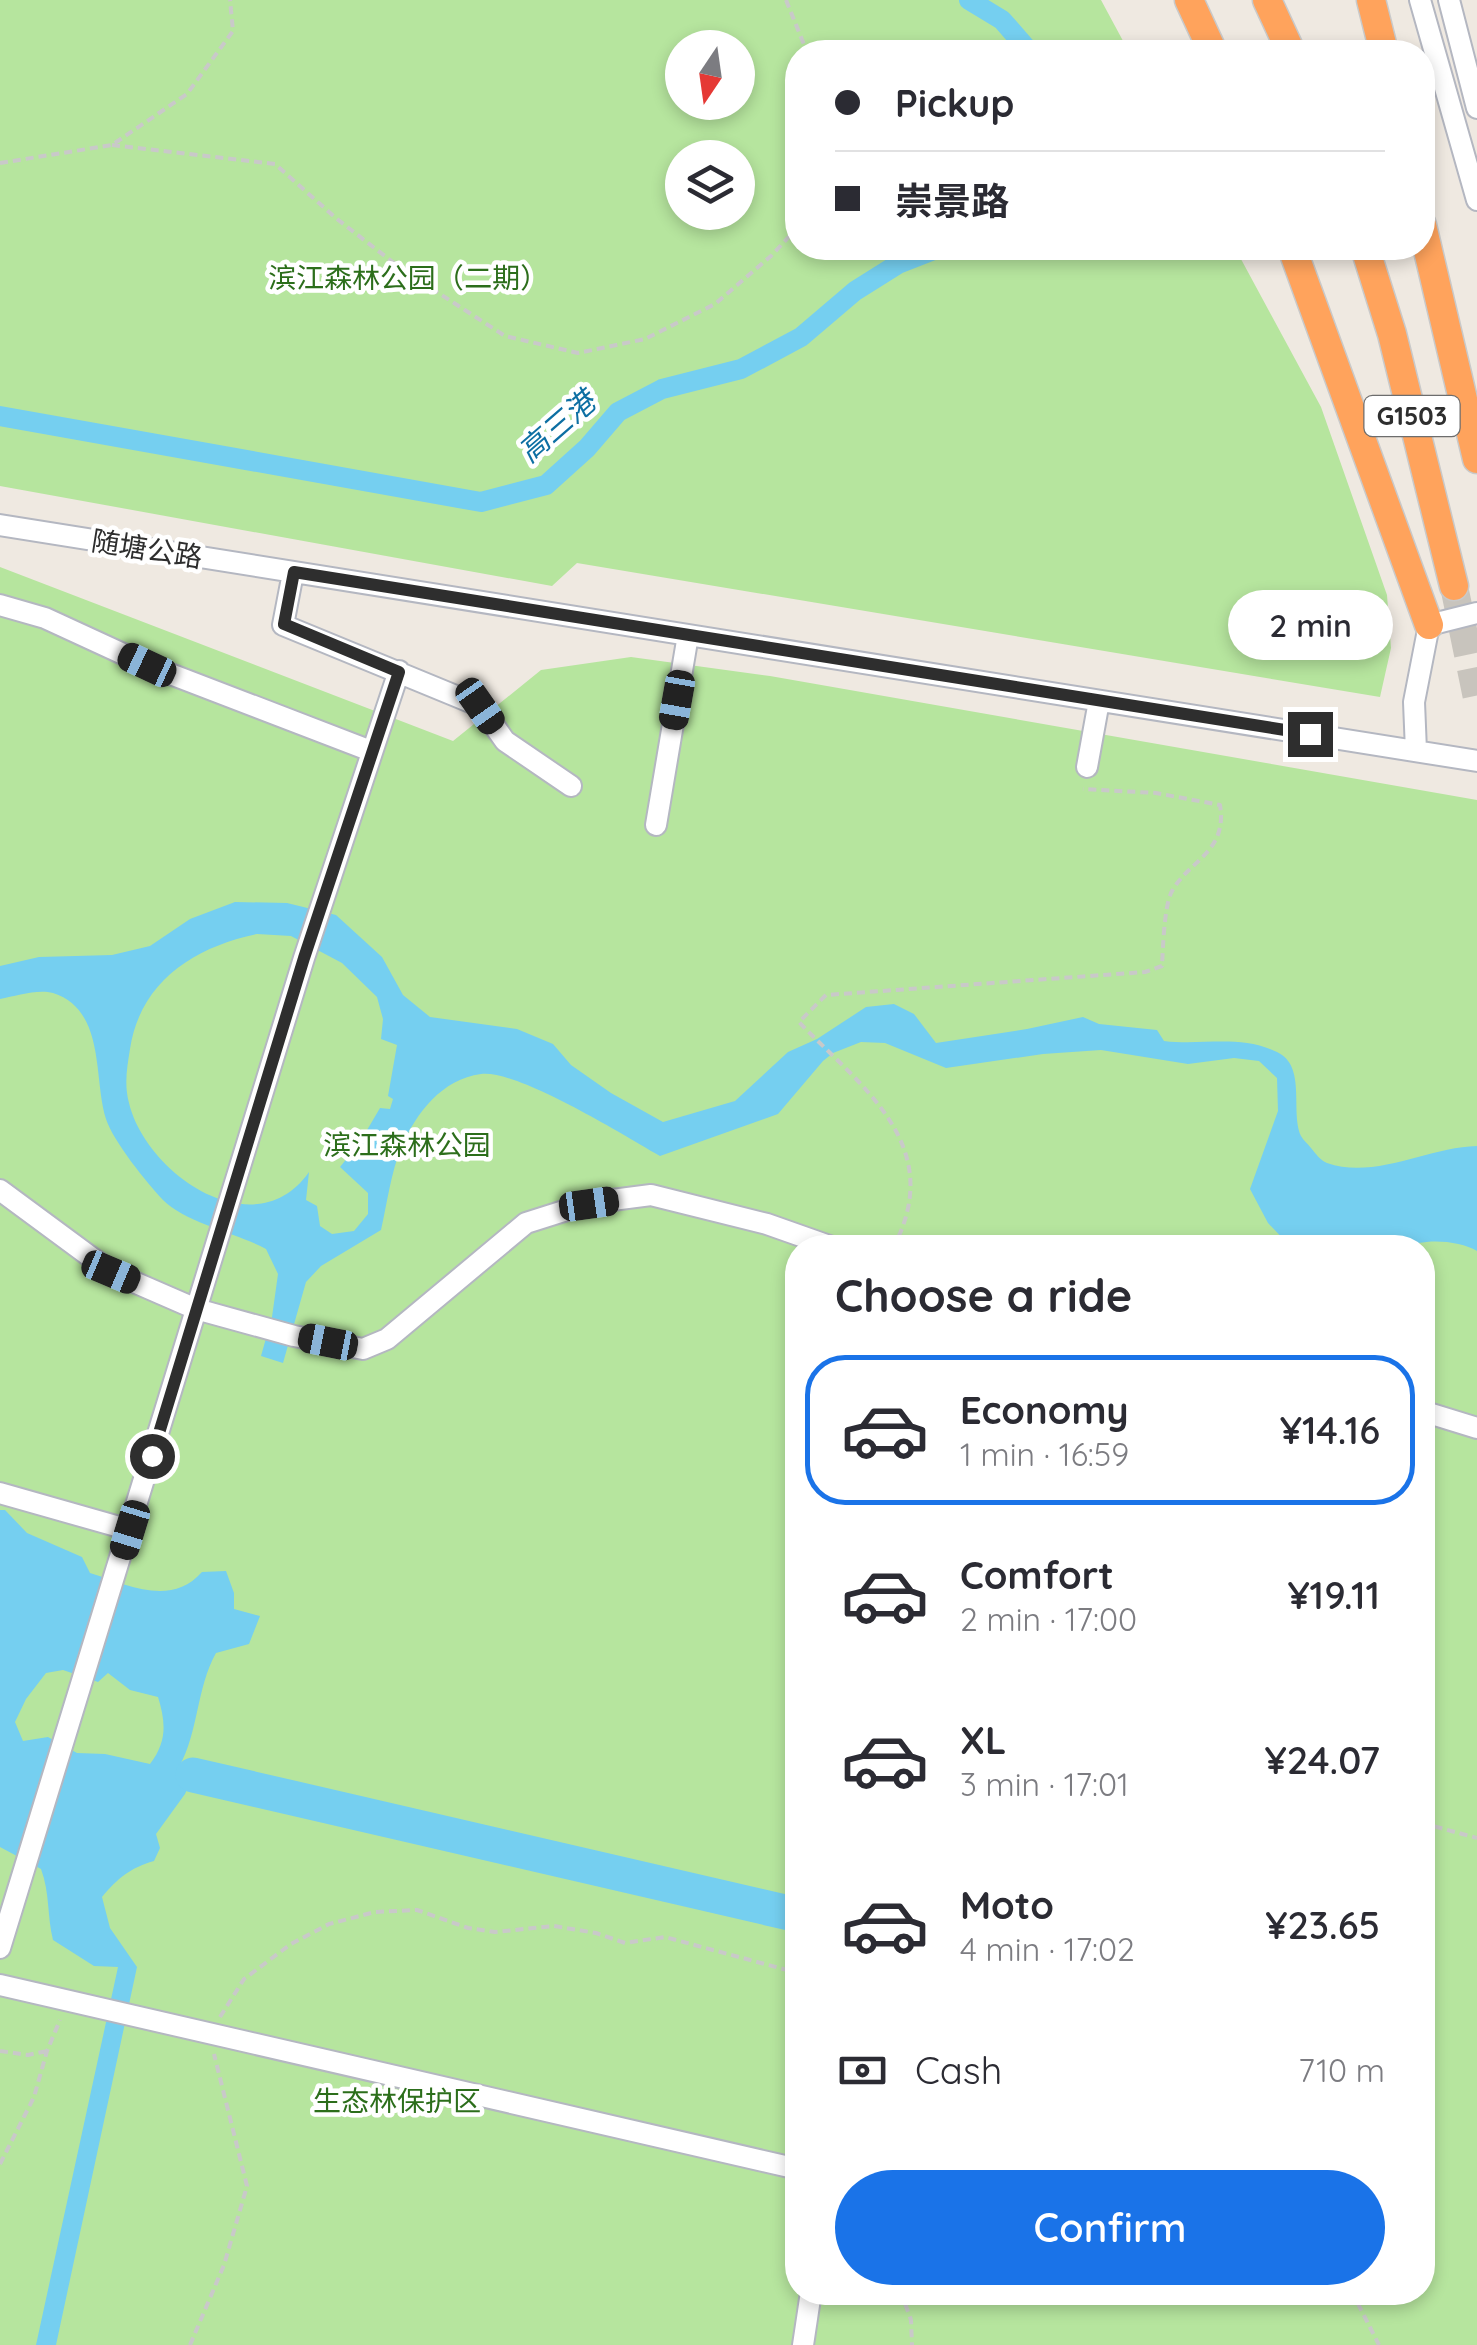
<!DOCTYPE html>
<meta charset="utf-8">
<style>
:root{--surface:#fff;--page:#f2f2f3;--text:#2b2b33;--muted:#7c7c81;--line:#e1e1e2;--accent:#1a73e8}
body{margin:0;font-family:Quicksand,"Noto Sans SC",sans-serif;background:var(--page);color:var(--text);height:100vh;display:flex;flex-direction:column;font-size:38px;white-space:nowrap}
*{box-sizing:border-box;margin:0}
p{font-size:32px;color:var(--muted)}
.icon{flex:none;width:55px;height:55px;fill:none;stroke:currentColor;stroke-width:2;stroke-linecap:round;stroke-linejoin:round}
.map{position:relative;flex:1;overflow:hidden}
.side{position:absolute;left:785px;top:1235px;width:650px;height:1070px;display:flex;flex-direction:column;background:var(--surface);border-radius:40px;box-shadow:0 5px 15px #0003}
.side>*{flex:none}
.top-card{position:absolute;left:785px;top:40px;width:650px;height:220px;border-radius:40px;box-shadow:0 5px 15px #0003;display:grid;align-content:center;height:220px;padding:0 50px;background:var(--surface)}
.needle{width:65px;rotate:193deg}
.buttons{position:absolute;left:665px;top:30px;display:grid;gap:20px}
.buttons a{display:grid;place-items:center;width:90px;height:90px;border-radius:50%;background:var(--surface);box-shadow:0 5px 15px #0003;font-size:50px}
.end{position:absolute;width:45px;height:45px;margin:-22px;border:12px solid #2e2e2e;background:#fff;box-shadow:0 0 0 5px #fff}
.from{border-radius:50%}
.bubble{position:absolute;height:70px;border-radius:35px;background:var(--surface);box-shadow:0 5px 15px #0003;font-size:32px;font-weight:600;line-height:70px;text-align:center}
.car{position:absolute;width:30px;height:60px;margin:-30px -15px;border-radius:12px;box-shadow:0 0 8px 2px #0007;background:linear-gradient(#222 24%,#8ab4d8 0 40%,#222 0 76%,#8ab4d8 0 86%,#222 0)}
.top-card b{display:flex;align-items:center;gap:35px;height:95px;font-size:38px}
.top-card b+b{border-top:2px solid var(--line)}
.top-card i{width:25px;height:25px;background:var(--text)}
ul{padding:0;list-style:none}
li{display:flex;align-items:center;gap:30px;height:150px;margin:0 20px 15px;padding:0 30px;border:5px solid transparent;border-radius:40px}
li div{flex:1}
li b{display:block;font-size:38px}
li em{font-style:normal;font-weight:600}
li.selected{border-color:var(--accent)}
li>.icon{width:90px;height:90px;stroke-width:1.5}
h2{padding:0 50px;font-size:45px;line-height:120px}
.pay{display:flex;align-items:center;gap:25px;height:110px;padding:0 50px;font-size:38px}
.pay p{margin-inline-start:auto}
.action{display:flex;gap:20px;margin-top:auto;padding:20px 50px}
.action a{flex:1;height:115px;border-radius:60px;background:var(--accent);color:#fff;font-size:40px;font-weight:600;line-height:115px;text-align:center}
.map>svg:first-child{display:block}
.green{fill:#b6e59e;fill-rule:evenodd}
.water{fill:#75cff0;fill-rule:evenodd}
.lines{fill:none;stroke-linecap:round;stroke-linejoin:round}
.canal{stroke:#75cff0;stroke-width:20}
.river{stroke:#75cff0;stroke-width:35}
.highway-tunnel{stroke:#c8c4bd;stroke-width:28;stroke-dasharray:28 14;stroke-linecap:butt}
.minor-casing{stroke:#b4b7c1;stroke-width:24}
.highway-casing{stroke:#c9c9c9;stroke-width:31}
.path{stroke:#c9c9c9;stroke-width:4;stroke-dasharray:8 5;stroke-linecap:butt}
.minor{stroke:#fff;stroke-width:20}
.highway{stroke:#ffa35c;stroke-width:28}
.route{stroke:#2e2e2e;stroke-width:12}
.labels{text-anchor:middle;stroke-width:9;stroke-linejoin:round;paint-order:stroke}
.shield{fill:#fff;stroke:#6d6d6d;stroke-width:2.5}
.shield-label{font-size:25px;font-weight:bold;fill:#2e2e2e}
.park-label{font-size:28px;fill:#2c6e1b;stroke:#fff}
.street-label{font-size:28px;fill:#2e2e2e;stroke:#fff}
.water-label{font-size:30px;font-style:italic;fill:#0d6fa3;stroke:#fff}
</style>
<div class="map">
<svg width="1477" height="2345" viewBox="0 0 1477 2345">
<rect width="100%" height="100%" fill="#efe9e1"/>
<path class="green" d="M0 0H1101L1129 52H798V248H1235L1321 407 1387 595 1391 648 1380 697 577 563 552 586 0 486ZM682 48H738V102H682ZM682 158H738V212H682Z
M0 567 453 741 541 670 631 657 770 676 1477 800V2345H0ZM798 1248H1422V2292H798Z"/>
<path class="water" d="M235 902 287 903 336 915 382 957 403 995 430 1017 517 1029 553 1044 571 1065 611 1093 663 1122 735 1101 788 1052 817 1039 866 1007 894 1004 914 1014 936 1043 1027 1029 1083 1017 1099 1024 1157 1030 1164 1041C1202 1046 1239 1034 1277 1052 1307 1066 1290 1111 1301 1136 1303 1140 1308 1144 1311 1148 1316 1154 1320 1160 1327 1163 1375 1180 1428 1147 1477 1146V1251C1459 1240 1422 1238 1404 1248L1291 1247 1268 1223 1250 1189 1278 1111 1277 1078 1259 1061 1234 1058 1188 1064 1101 1050 1043 1054 946 1068 885 1043 861 1042 833 1053 823 1061 778 1114 660 1156C625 1136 517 1069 481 1074 442 1079 416 1113 401 1148 391 1173 387 1203 381 1230L321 1266 306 1282 283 1363 261 1356 272 1317 278 1274 266 1249C237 1233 186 1223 163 1200 147 1183 113 1141 106 1119 93 1078 106 1010 53 993 37 989 16 996 0 999V966L39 957 112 955 150 946 190 919ZM257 934 291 936 342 963 377 997 383 1019 381 1039 397 1045 388 1096 393 1099 390 1109 380 1108 360 1142 340 1167 368 1193V1214L354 1231 332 1234 320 1226 317 1206 306 1200 309 1172C255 1249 146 1174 129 1103 124 1084 127 1068 130 1049 140 982 194 947 257 934Z
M0 1510H5L27 1533 82 1557 90 1573C128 1585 171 1607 202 1572L226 1571 234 1593V1609L260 1616 249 1644 216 1653C196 1689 199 1731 179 1767L193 1775 185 1794 156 1834 160 1848 154 1861C130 1868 118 1878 102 1897L110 1928 137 1967 56 2345H36L118 1967 94 1966 53 1940C47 1916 50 1893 41 1869L0 1847ZM63 1670 98 1682 108 1673 130 1690 158 1697C166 1723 167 1742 150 1764L105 1754 77 1753 48 1737 23 1741 15 1722 26 1699 46 1673Z"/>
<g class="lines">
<path class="canal" d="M969 0 1002 20 1030 52
M0 416 481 502 546 485 587 448 618 412 662 389 741 369 801 337 855 291 898 264 939 248"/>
<path class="river" d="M193 1775 798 1915"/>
<path class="highway-tunnel" d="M1454 586 1477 698"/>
<defs>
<path id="minor" d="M1420 0 1477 200
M1449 0 1477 108
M0 525 1477 761
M293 573 283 625 480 706 505 741 571 786
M0 605 45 618 147 665 371 751
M1416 751 1414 702 1429 625 1477 613
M1087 767 1099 701
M656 825 688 635
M0 1190 111 1272 196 1309 294 1336 363 1349 387 1339 526 1223 589 1203 651 1195 767 1224 835 1248
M1422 1411 1477 1428
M0 1493 130 1530
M0 1948 304 958 399 671
M0 1985 798 2169
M803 2345 811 2292"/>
<path id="highway" d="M1189 0 1213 52
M1267 0 1291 52
M1371 0 1384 52
M1422 225 1477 459
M1292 248 1429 625
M1365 248 1392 334 1454 586"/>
</defs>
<use href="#minor" class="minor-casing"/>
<use href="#highway" class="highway-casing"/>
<path class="path" d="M786 0 807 52
M112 145 275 164 337 219 403 270 505 336 578 353 645 339 715 304 771 256 798 227
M0 163 112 145 187 94 233 31 230 0
M893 1248C948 1145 861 1087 799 1022L826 995 1145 972 1162 966C1163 948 1164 909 1171 893 1187 861 1228 853 1220 805L1156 793 1083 789
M1422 1823 1477 1838
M220 2017 244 1979 291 1944 329 1924 375 1912 417 1910 468 1928 495 1932 554 1926 596 1933 625 1943 665 1937 798 1973
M0 2051 28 2055 47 2051
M0 2164 34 2097 47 2051 60 2020
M901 2292 911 2320 912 2345
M1352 2292 1379 2345
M190 2345 224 2265 247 2186 214 2054"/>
<use href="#minor" class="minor"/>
<use href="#highway" class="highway"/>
</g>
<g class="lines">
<path class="route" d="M152 1456 304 958 399 672 284 624 294 572 1310 734"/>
</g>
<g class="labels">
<rect class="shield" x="1364.5" y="396" width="95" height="40" rx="8"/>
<g class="shield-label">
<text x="1412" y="425">G1503</text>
</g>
<g class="park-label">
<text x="408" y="288">滨江森林公园（二期）</text>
<text x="407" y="1155">滨江森林公园</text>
<text x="397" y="2111">生态林保护区</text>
</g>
<g class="street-label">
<text transform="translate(147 549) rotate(9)" y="10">随塘公路</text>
</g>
<g class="water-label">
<text transform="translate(557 427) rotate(-41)" y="10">高三港</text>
</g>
</g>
</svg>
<div class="buttons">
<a><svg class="needle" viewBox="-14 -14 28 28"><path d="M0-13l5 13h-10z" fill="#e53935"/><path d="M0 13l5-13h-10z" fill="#7c7c81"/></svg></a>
<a><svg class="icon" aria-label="layers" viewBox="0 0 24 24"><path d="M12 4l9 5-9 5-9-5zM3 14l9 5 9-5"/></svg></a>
</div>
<i class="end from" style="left:152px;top:1456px"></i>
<i class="end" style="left:1310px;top:734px"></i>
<div class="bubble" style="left:1228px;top:590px;width:165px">2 min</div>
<i class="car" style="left:147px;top:665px;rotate:295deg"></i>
<i class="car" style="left:677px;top:700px;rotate:190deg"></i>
<i class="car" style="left:480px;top:706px;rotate:145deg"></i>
<i class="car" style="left:589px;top:1204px;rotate:82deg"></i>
<i class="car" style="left:111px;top:1272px;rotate:113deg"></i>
<i class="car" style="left:328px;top:1342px;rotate:281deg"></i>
<i class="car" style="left:130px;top:1530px;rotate:197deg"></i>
<div class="top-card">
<b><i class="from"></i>Pickup</b>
<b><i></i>崇景路</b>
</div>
<section class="side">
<h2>Choose a ride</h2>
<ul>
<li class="selected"><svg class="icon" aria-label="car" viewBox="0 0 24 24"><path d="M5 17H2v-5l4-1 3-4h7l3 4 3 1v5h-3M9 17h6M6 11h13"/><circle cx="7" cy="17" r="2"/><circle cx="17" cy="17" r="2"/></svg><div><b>Economy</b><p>1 min · 16:59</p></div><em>¥14.16</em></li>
<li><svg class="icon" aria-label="car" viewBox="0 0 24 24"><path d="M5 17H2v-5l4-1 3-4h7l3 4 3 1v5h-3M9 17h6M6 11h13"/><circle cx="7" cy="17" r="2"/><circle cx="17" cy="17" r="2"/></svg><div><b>Comfort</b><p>2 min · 17:00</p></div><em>¥19.11</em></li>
<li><svg class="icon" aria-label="car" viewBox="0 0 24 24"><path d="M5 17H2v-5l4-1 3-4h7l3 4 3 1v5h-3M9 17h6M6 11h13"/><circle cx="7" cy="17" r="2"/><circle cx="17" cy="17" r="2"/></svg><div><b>XL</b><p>3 min · 17:01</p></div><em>¥24.07</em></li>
<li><svg class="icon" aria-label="car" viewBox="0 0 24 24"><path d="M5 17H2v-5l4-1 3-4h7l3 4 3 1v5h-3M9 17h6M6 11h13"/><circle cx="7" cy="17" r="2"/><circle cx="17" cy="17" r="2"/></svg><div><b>Moto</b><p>4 min · 17:02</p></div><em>¥23.65</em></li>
</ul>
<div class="pay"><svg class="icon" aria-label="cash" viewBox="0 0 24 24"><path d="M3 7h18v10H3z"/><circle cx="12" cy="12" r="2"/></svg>Cash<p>710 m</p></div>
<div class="action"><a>Confirm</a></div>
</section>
</div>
